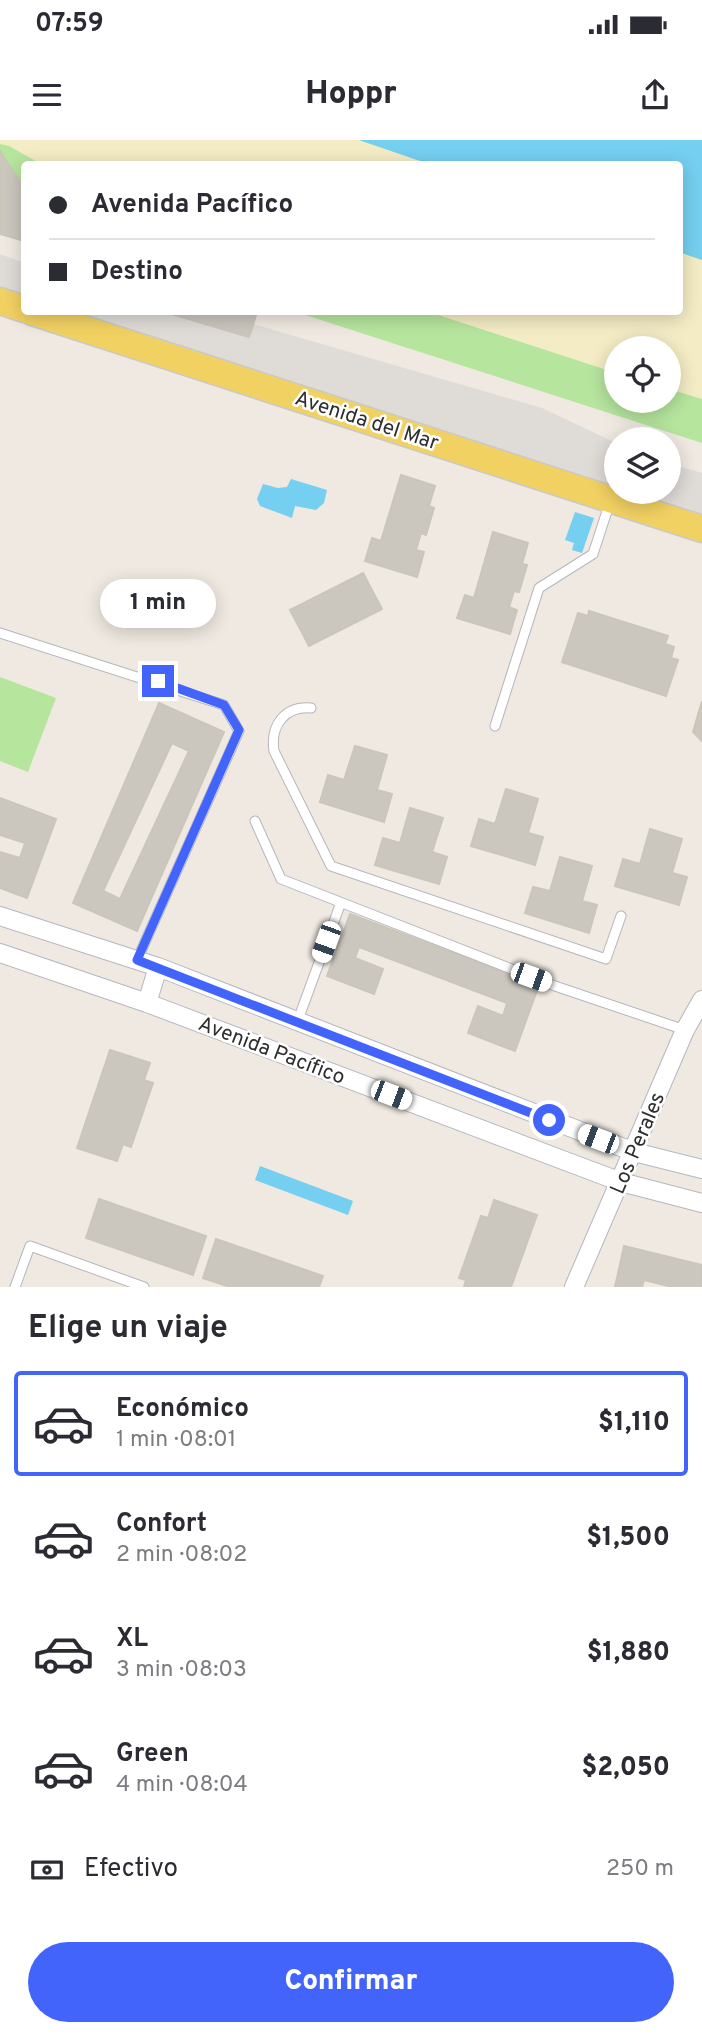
<!DOCTYPE html>
<html lang="es">
<meta charset="utf-8">
<style>
:root{--surface:#fff;--page:#f2f2f3;--text:#2b2b33;--muted:#7c7c81;--line:#e1e1e2;--accent:#4264fb}
body{margin:0;font-family:Overpass,sans-serif;background:var(--page);color:var(--text);height:100vh;display:flex;flex-direction:column;font-size:26px;white-space:nowrap}
*{box-sizing:border-box;margin:0}
p{font-size:23px;color:var(--muted)}
.icon{flex:none;width:38px;height:38px;fill:none;stroke:currentColor;stroke-width:2;stroke-linecap:round;stroke-linejoin:round}
.map{position:relative;height:1147px;overflow:hidden}
.side{display:flex;flex-direction:column;background:var(--surface);flex:1}
.side>*{flex:none}
.banner{position:absolute;left:21px;top:21px;width:662px;height:154px;border-radius:7px;box-shadow:0 4px 18px #0003;display:grid;align-content:center;height:154px;padding:0 28px;background:var(--surface)}
.controls{position:absolute;left:604px;top:196px;display:grid;gap:14px}
.controls a{display:grid;place-items:center;width:77px;height:77px;border-radius:50%;background:var(--surface);box-shadow:0 4px 18px #0003;font-size:35px}
.end{position:absolute;width:32px;height:32px;margin:-16px;border:9px solid #4264fb;background:#fff;box-shadow:0 0 0 4px #fff}
.from{border-radius:50%}
.bubble{position:absolute;height:49px;border-radius:24px;background:var(--surface);box-shadow:0 4px 18px #0003;font-size:23px;font-weight:800;line-height:49px;text-align:center}
.car{position:absolute;width:21px;height:42px;margin:-21px -10px;border-radius:9px;box-shadow:0 0 5px 2px #0007;background:linear-gradient(#fff 24%,#345 0 40%,#fff 0 76%,#345 0 86%,#fff 0)}
.banner b{display:flex;align-items:center;gap:24px;height:66px;font-size:26px}
.banner b+b{border-top:2px solid var(--line)}
.banner i{width:18px;height:18px;background:var(--text)}
ul{padding:0;list-style:none}
li{display:flex;align-items:center;gap:21px;height:105px;margin:0 14px 10px;padding:0 14px;border:4px solid transparent;border-radius:7px}
li div{flex:1}
li b{display:block;font-size:26px}
li em{font-style:normal;font-weight:800}
li.on{border-color:var(--accent)}
li>.icon{width:63px;height:63px;stroke-width:1.5}
h2{padding:0 28px;font-size:32px;line-height:84px}
.pay{display:flex;align-items:center;gap:18px;height:77px;padding:0 28px;font-size:26px}
.pay p{margin-inline-start:auto}
.button{display:flex;gap:14px;margin-top:auto;padding:14px 28px}
.button a{flex:1;height:80px;border-radius:42px;background:var(--accent);color:#fff;font-size:28px;font-weight:800;line-height:80px;text-align:center}
.status{display:flex;justify-content:space-between;align-items:center;height:49px;padding:0 35px;background:var(--surface);direction:ltr}
.status svg{height:19px;fill:currentColor}
header{display:flex;justify-content:space-between;align-items:center;height:91px;padding:0 28px;background:var(--surface);font-size:32px;font-weight:800}
.map>svg:first-child{display:block}
.green{fill:#b6e59e;fill-rule:evenodd}
.sand{fill:#f3ecc5}
.plaza{fill:#dfdcd8}
.water{fill:#75cff0}
.building{fill:#cbc7bf;stroke:#cbc5ba;stroke-width:2;fill-rule:evenodd}
.lines{fill:none;stroke-linecap:round;stroke-linejoin:round}
.lane-casing{stroke:#b4b7c1;stroke-width:11}
.street-casing{stroke:#b4b7c1;stroke-width:20}
.primary-casing{stroke:#c9c9c9;stroke-width:29}
.lane{stroke:#fff;stroke-width:9}
.street{stroke:#fff;stroke-width:18}
.primary{stroke:#f2d163;stroke-width:26}
.route{stroke:#4264fb;stroke-width:9}
.labels{text-anchor:middle;stroke-width:5;stroke-linejoin:round;paint-order:stroke}
.street-label{font-size:21px;fill:#2e2e2e;stroke:#fff}
</style>
<div class="status"><b>07:59</b><svg viewBox="0 0 49 12"><path d="M0 12V9h3v3zM5 12V6h3v6zM10 12V3h3v9zM15 12V0h3v12zM26 1h20v11H26zM47 4h2v5h-2z"/></svg></div>
<header><svg class="icon" aria-label="menu" viewBox="0 0 24 24"><path d="M4 6h16M4 12h16M4 18h16"/></svg>Hoppr<svg class="icon" aria-label="share" viewBox="0 0 24 24"><path d="M12 15V3M7 8l5-5 5 5M5 13v7h14v-7"/></svg></header>
<div class="map">
<svg width="702" height="1147" viewBox="0 0 702 1147">
<rect width="100%" height="100%" fill="#efe9e1"/>
<path class="green" d="M0 0H702V303L296 172H679V24H24V86L0 80ZM616 208H668V261H616Z
M0 537 56 558 28 632 0 621Z"/>
<path class="sand" d="M0 0H359L429 24H41L9 6 0 4Z
M679 112 702 120V259L669 249 668 208H616V233L429 172H679Z"/>
<path class="plaza" d="M0 114 24 123V158L0 150Z
M66 172H165L249 197 253 184 542 268 616 303V350Z
M669 323 702 333V378L621 352H668Z"/>
<path class="water" d="M359 0H702V120L679 112V24H429Z
M291 339 327 350 324 363 316 370 295 366 292 378 260 366 257 359 263 344 278 348 287 347Z
M575 372 594 378 582 413 572 410 574 403 565 400Z
M260 1026 353 1061 348 1075 255 1040Z"/>
<path class="building" d="M0 11 24 48V101L0 94Z
M165 172H257L249 197Z
M401 335 435 346 429 366 434 368 426 395 421 393 416 410 424 412 417 437 365 421 372 398 381 401Z
M493 392 528 403 522 424 527 425 519 452 514 451 509 467 517 470 510 494 457 478 465 455 474 458Z
M363 433 382 469 309 506 290 470Z
M589 471 668 496 665 504 674 507 671 518 678 520 666 556 562 522 578 473 588 476Z
M702 561V601L693 592Z
M159 563 224 592 137 791 73 763ZM172 603 189 611 120 759 103 751Z
M355 606 387 615 377 650 392 654 384 682 320 662 328 635 344 640Z
M506 649 538 659 528 693 543 697 535 725 471 706 479 679 495 684Z
M0 658 56 679 27 758 0 748V712L20 718 25 703 0 695Z
M410 668 443 678 432 712 447 717 439 744 375 725 383 698 400 703Z
M650 689 682 699 672 733 687 737 679 765 615 746 623 719 640 724Z
M560 717 592 726 582 761 597 765 589 793 525 773 533 747 550 751Z
M350 774 539 845 515 911 468 893 478 866 503 876 507 863 359 807 355 818 383 829 374 854 327 836Z
M110 910 150 923 144 940 153 943 131 1007 123 1004 117 1021 77 1008Z
M99 1059 206 1096 193 1135 86 1098Z
M494 1060 537 1075 511 1147H464L466 1140 459 1138 481 1076 488 1078Z
M216 1099 323 1136 319 1147H230L203 1138Z
M624 1106 702 1125V1147H673L644 1140 642 1147H615Z"/>
<g class="lines">
<defs>
<path id="lane" d="M0 493 224 565 239 591 137 820
M311 568C285 566 270 585 274 611L331 726 606 819 621 776
M495 586 539 448 593 414 610 362
M255 681 281 739 555 846 685 890
M298 880 340 765
M15 1147 30 1106 144 1147"/>
<path id="street" d="M0 776 158 827 634 1012 702 1029
M0 813 147 863 621 1042 702 1063
M147 863 158 827
M574 1147 685 890 702 860"/>
<path id="primary" d="M0 161 24 169
M32 172 702 389"/>
</defs>
<use href="#lane" class="lane-casing"/>
<use href="#street" class="street-casing"/>
<use href="#primary" class="primary-casing"/>
<use href="#lane" class="lane"/>
<use href="#street" class="street"/>
<use href="#primary" class="primary"/>
</g>
<g class="lines">
<path class="route" d="M158 541 224 565 239 590 137 820 549 980"/>
</g>
<g class="labels">
<g class="street-label">
<text transform="translate(367 280) rotate(18)" y="7">Avenida del Mar</text>
<text transform="translate(272 910) rotate(21)" y="7">Avenida Pacífico</text>
<text transform="translate(637 1003) rotate(-67)" y="7">Los Perales</text>
</g>
</g>
</svg>
<div class="controls">
<a><svg class="icon" aria-label="locate" viewBox="0 0 24 24"><circle cx="12" cy="12" r="6"/><path d="M12 2v4M12 18v4M2 12h4M18 12h4"/></svg></a>
<a><svg class="icon" aria-label="layers" viewBox="0 0 24 24"><path d="M12 4l9 5-9 5-9-5zM3 14l9 5 9-5"/></svg></a>
</div>
<i class="end from" style="left:549px;top:980px"></i>
<i class="end" style="left:158px;top:541px"></i>
<div class="bubble" style="left:100px;top:439px;width:116px">1 min</div>
<i class="car" style="left:326px;top:802px;rotate:200deg"></i>
<i class="car" style="left:531px;top:837px;rotate:110deg"></i>
<i class="car" style="left:391px;top:955px;rotate:111deg"></i>
<i class="car" style="left:598px;top:999px;rotate:291deg"></i>
<div class="banner">
<b><i class="from"></i>Avenida Pacífico</b>
<b><i></i>Destino</b>
</div>
</div>
<section class="side">
<h2>Elige un viaje</h2>
<ul>
<li class="on"><svg class="icon" aria-label="car" viewBox="0 0 24 24"><path d="M5 17H2v-5l4-1 3-4h7l3 4 3 1v5h-3M9 17h6M6 11h13"/><circle cx="7" cy="17" r="2"/><circle cx="17" cy="17" r="2"/></svg><div><b>Económico</b><p>1 min · 08:01</p></div><em>$1,110</em></li>
<li><svg class="icon" aria-label="car" viewBox="0 0 24 24"><path d="M5 17H2v-5l4-1 3-4h7l3 4 3 1v5h-3M9 17h6M6 11h13"/><circle cx="7" cy="17" r="2"/><circle cx="17" cy="17" r="2"/></svg><div><b>Confort</b><p>2 min · 08:02</p></div><em>$1,500</em></li>
<li><svg class="icon" aria-label="car" viewBox="0 0 24 24"><path d="M5 17H2v-5l4-1 3-4h7l3 4 3 1v5h-3M9 17h6M6 11h13"/><circle cx="7" cy="17" r="2"/><circle cx="17" cy="17" r="2"/></svg><div><b>XL</b><p>3 min · 08:03</p></div><em>$1,880</em></li>
<li><svg class="icon" aria-label="car" viewBox="0 0 24 24"><path d="M5 17H2v-5l4-1 3-4h7l3 4 3 1v5h-3M9 17h6M6 11h13"/><circle cx="7" cy="17" r="2"/><circle cx="17" cy="17" r="2"/></svg><div><b>Green</b><p>4 min · 08:04</p></div><em>$2,050</em></li>
</ul>
<div class="pay"><svg class="icon" aria-label="cash" viewBox="0 0 24 24"><path d="M3 7h18v10H3z"/><circle cx="12" cy="12" r="2"/></svg>Efectivo<p>250 m</p></div>
<div class="button"><a>Confirmar</a></div>
</section>
